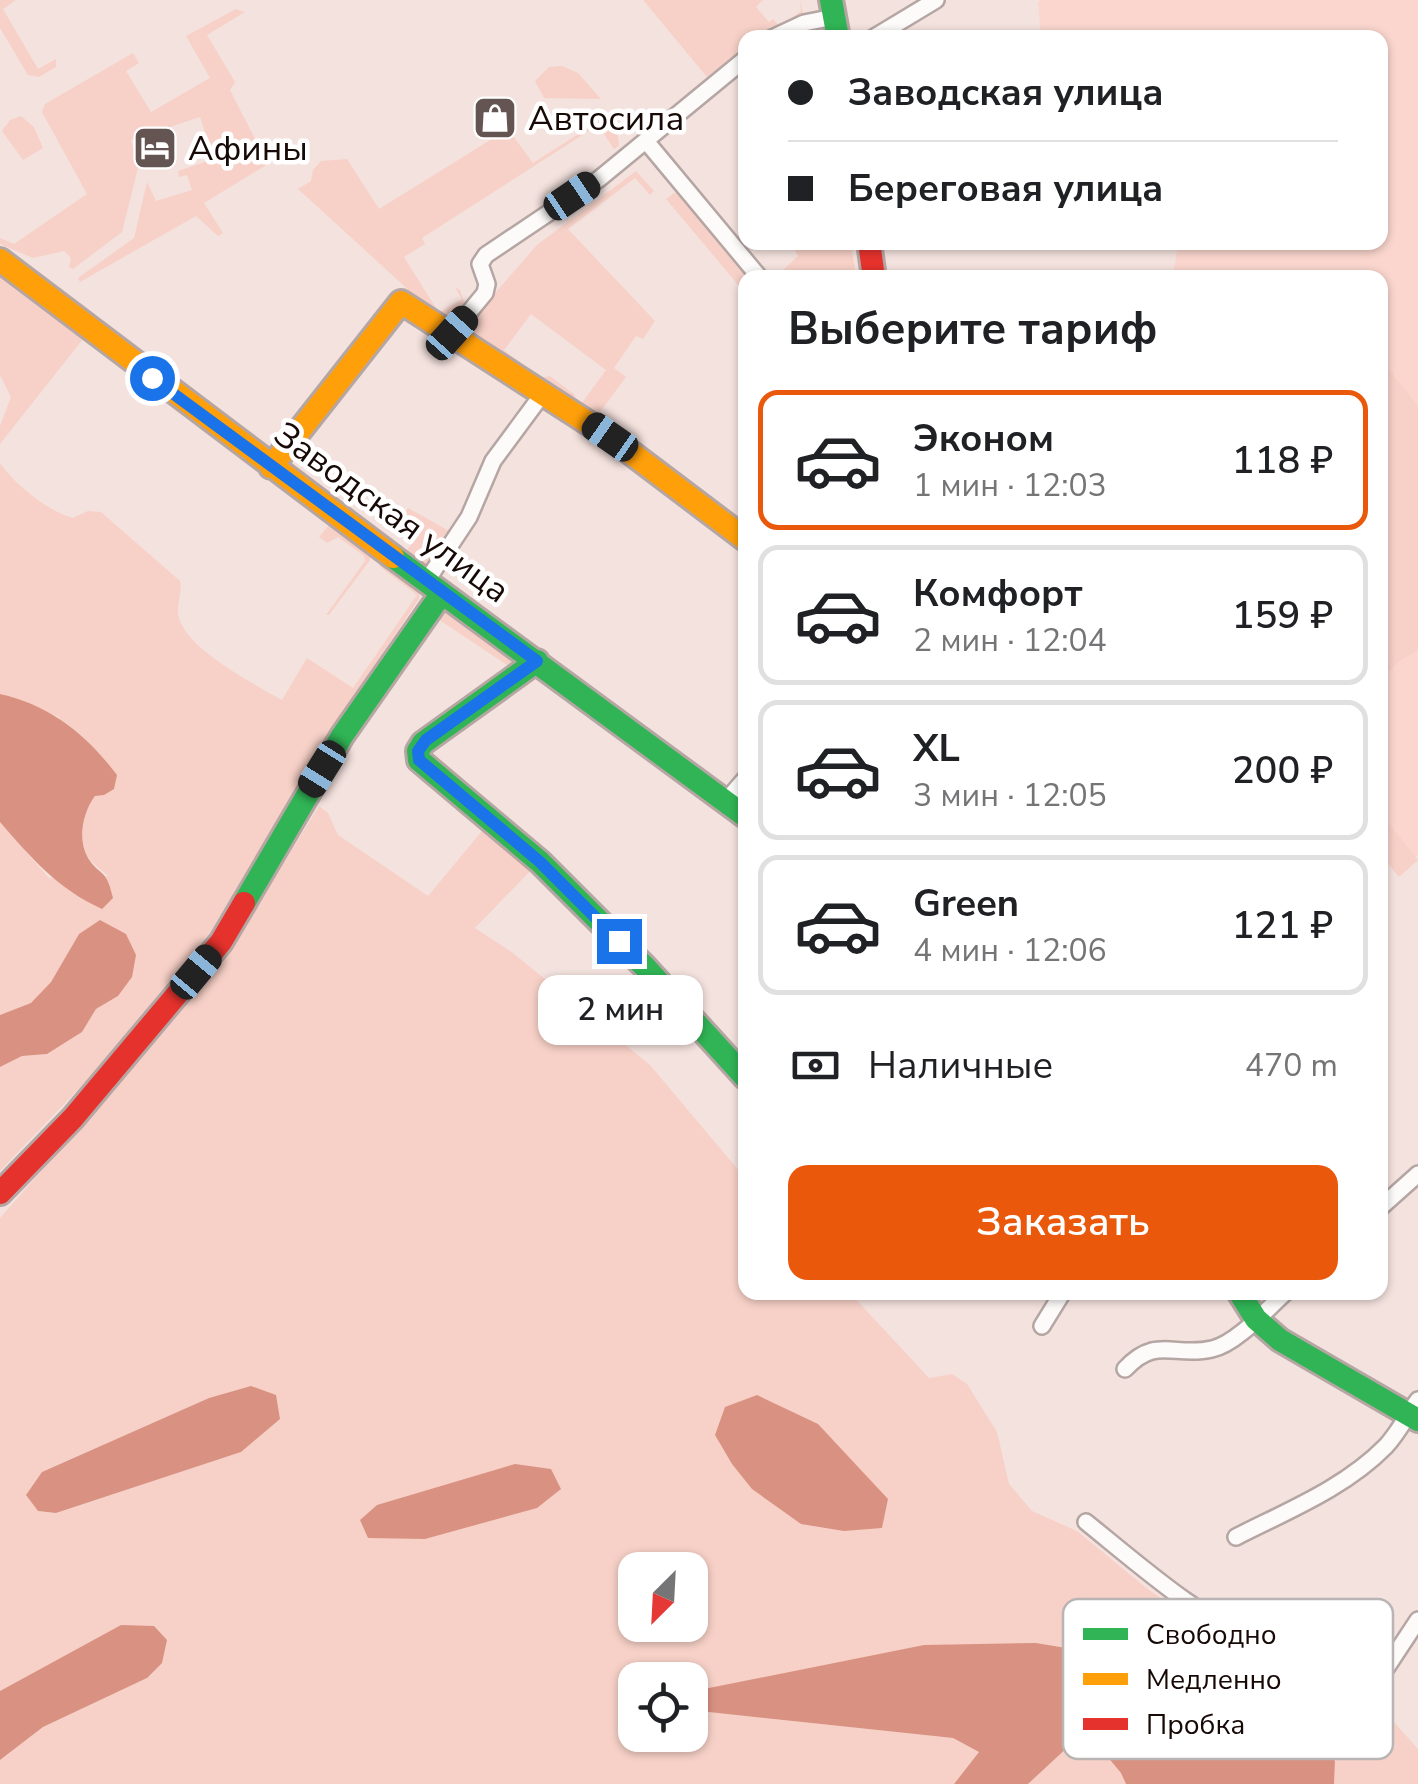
<!DOCTYPE html>
<html lang="ru">
<meta charset="utf-8">
<style>
:root{--surface:#fff;--page:#f2f2f2;--text:#202124;--muted:#757577;--line:#e0e0e0;--accent:#ea580c}
body{margin:0;font-family:"Nunito Sans",sans-serif;background:var(--page);color:var(--text);height:100vh;display:flex;flex-direction:column;font-size:38px;white-space:nowrap}
*{box-sizing:border-box;margin:0}
p{font-size:32px;color:var(--muted)}
.icon{flex:none;width:55px;height:55px;fill:none;stroke:currentColor;stroke-width:2;stroke-linecap:round;stroke-linejoin:round}
.map{position:relative;flex:1;overflow:hidden}
.details{position:absolute;left:738px;top:270px;width:650px;height:1030px;display:flex;flex-direction:column;background:var(--surface);border-radius:20px;box-shadow:0 2px 8px #0004}
.details>*{flex:none}
.guide{position:absolute;left:738px;top:30px;width:650px;height:220px;border-radius:20px;box-shadow:0 2px 8px #0004;display:grid;align-content:center;height:220px;padding:0 50px;background:var(--surface)}
.needle{width:65px;rotate:204deg}
.tools{position:absolute;left:618px;top:1552px;display:grid;gap:20px}
.tools a{display:grid;place-items:center;width:90px;height:90px;border-radius:20px;background:var(--surface);box-shadow:0 2px 8px #0004;font-size:50px}
.end{position:absolute;width:45px;height:45px;margin:-22px;border:12px solid #1a73e8;background:#fff;box-shadow:0 0 0 5px #fff}
.from{border-radius:50%}
.bubble{position:absolute;height:70px;border-radius:20px;background:var(--surface);box-shadow:0 2px 8px #0004;font-size:32px;font-weight:600;line-height:70px;text-align:center}
.car{position:absolute;width:30px;height:60px;margin:-30px -15px;border-radius:12px;box-shadow:0 0 8px 2px #0007;background:linear-gradient(#222 24%,#8ab4d8 0 40%,#222 0 76%,#8ab4d8 0 86%,#222 0)}
.guide b{display:flex;align-items:center;gap:35px;height:95px;font-size:38px}
.guide b+b{border-top:2px solid var(--line)}
.guide i{width:25px;height:25px;background:var(--text)}
ul{padding:0;list-style:none}
li{display:flex;align-items:center;gap:30px;height:140px;margin:0 20px 15px;padding:0 30px;border:5px solid var(--line);border-radius:20px}
li div{flex:1}
li b{display:block;font-size:38px}
li em{font-style:normal;font-weight:600}
li.current{border-color:var(--accent)}
li>.icon{width:90px;height:90px;stroke-width:1.5}
h2{padding:0 50px;font-size:45px;line-height:120px}
.pay{display:flex;align-items:center;gap:25px;height:110px;padding:0 50px;font-size:38px}
.pay p{margin-inline-start:auto}
.cta{display:flex;gap:20px;margin-top:auto;padding:20px 50px}
.cta a{flex:1;height:115px;border-radius:20px;background:var(--accent);color:#fff;font-size:40px;font-weight:600;line-height:115px;text-align:center}
.map>svg:first-child{display:block}
.built{fill:#fad6ce}
.green{fill:#f7d1c7;fill-rule:evenodd}
.water{fill:#d99282}
.lines{fill:none;stroke-linecap:round;stroke-linejoin:round}
.street-casing{stroke:#b5a6a3;stroke-width:20}
.fast-casing{stroke:#b5a6a3;stroke-width:28}
.slow-casing{stroke:#b5a6a3;stroke-width:28}
.jam-casing{stroke:#b5a6a3;stroke-width:28}
.street{stroke:#fdfbfa;stroke-width:15}
.fast{stroke:#30b455;stroke-width:22}
.slow{stroke:#ff9f0a;stroke-width:22}
.jam{stroke:#e5322d;stroke-width:22}
.route{stroke:#1a73e8;stroke-width:12}
.labels{text-anchor:middle;stroke-width:9;stroke-linejoin:round;paint-order:stroke}
.poi-label{font-size:35px;fill:#160906;stroke:#fff;text-anchor:start}
.street-label{font-size:35px;fill:#160906;stroke:#fff}
.key{fill:#fff;stroke:#b9b5b4;stroke-width:2.5}
.key-label{font-size:28px;fill:#160906}
</style>
<div class="map">
<svg width="1418" height="1784" viewBox="0 0 1418 1784">
<rect width="100%" height="100%" fill="#f4e2de"/>
<path class="built" d="M1041 0H1418V855L1412 860 1380 818V278L1173 277 1178 243 1380 242V38L1041 37 1038 2Z"/>
<path class="green" d="M0 0H16L3 9 38 69 56 59V67L39 77 28 75 0 28Z
M643 0H763L756 7 769 22 773 19 780 27 801 11 800 0 803 13 783 29 772 26 757 37 745 38V47L707 77Z
M236 9 245 12 207 35 235 82 230 90 268 164 204 203 223 233 218 236 196 216 80 282 78 278 134 238 147 182 156 201 192 190 187 175 179 177 178 171 214 159 200 117 131 140 139 164 122 232 73 269 69 267 71 258 64 251 33 258 0 244V238L14 244 87 194 42 112 45 104 133 53 139 63 126 71 151 112 210 78 186 36Z
M562 66 578 73 601 99 544 98 535 81 549 67Z
M21 116 34 127 43 148 23 160 2 131 10 120Z
M605 117 618 136 619 146 614 149 598 125 422 238 425 244 404 257 439 313 462 299 455 287 460 290 464 302 450 318 436 315 298 189 311 181 313 170 321 161 347 159 379 209 508 129 533 163Z
M636 171 654 191 650 195 635 178 568 229 655 321 643 339 636 336 614 368 626 377 594 420 579 407 606 370 531 314 504 350 540 378 550 376 575 395V402L463 330 537 245Z
M674 193H680L750 277 745 278V293L666 199Z
M796 243H851L856 277H780L782 271 798 256 793 246Z
M0 273 83 339 0 444V426L11 397 0 375Z
M1380 358 1418 406V650L1398 662 1380 681Z
M0 463C15 485 48 511 73 518L88 511 101 512 180 581C183 594 175 606 179 618 188 650 254 684 282 700L307 658 353 688 417 595 379 566 381 564 420 589 419 599 337 721 338 729 300 784 211 931 91 1076 0 1171V1067L22 1056 47 1054 82 1032 96 1009 118 996 79 934 51 982 31 1004 0 1015V822L49 878 108 876C103 871 94 865 89 859 77 841 83 812 95 796L59 717 0 694Z
M408 508 451 532 426 568 405 553 419 534 401 519Z
M328 520 371 554 370 560 329 615H326L365 561 364 556 338 537 327 543 319 537 329 525 325 521Z
M445 608 519 659 516 671 435 617Z
M319 806 328 813 338 835 428 896 487 825 537 864 475 928 513 953 650 1065 745 1178V1292L850 1293 929 1378 952 1374 967 1384 997 1432 1009 1484 1032 1511 1077 1531 1145 1587 1206 1630 1261 1659 1317 1678 1352 1683 1366 1691 1418 1749V1784H1334L1335 1761 694 1691 690 1693V1680H635V1735H690V1710L953 1738 979 1752 954 1784H0V1760L43 1727 147 1678 121 1626 0 1691V1218L174 1020 250 917ZM252 1386 241 1452 56 1513 38 1511 42 1472 209 1398ZM635 1570H690V1625H635Z
M1380 812 1418 860 1399 877 1380 854Z
M1070 1745 1102 1750 1122 1773 1126 1784H1028Z"/>
<path class="water" d="M0 694C50 705 87 735 117 775L114 789 104 795 95 796C83 812 77 839 88 858 100 877 106 867 113 898L102 909C58 889 31 858 0 822Z
M100 920 126 934 136 955 132 977 118 996 96 1009 82 1032 47 1054 22 1056 0 1067V1015L31 1003 51 982 79 934Z
M251 1386 276 1395 280 1419 241 1452 56 1513 38 1511 26 1495 42 1472 209 1398Z
M757 1395 818 1424 888 1499 882 1528 844 1531 801 1524 752 1489 732 1464 715 1435 725 1407Z
M515 1464 551 1469 561 1489 537 1508 425 1539 368 1538 360 1520 377 1505Z
M121 1625 154 1626 167 1640 162 1663 147 1678 43 1727 0 1760V1691Z
M1036 1643 1108 1655 1299 1733 1335 1761 1334 1784H1126L1121 1773 1102 1750 1070 1745 1028 1784H954L979 1752 953 1738 690 1710V1693L694 1691 924 1645Z"/>
<g class="lines">
<defs>
<path id="street" d="M772 38 804 23 834 17
M873 38 936 0
M646 141 760 278
M452 333 485 293 487 284 480 264 486 255 599 179 745 59
M426 582 469 517 493 461 544 392
M725 802 745 779
M1380 1208 1418 1174
M1042 1326 1063 1292
M1125 1369C1157 1335 1174 1358 1212 1349 1236 1344 1267 1309 1286 1292
M1086 1522C1144 1569 1200 1619 1269 1649 1304 1664 1344 1670 1381 1676L1418 1620
M1236 1537C1287 1511 1345 1488 1386 1446 1399 1432 1407 1415 1418 1400"/>
<path id="fast" d="M831 0 838 38
M393 557 745 816
M537 661 423 743 418 751 419 760 540 862 645 967 745 1077
M244 903 342 736 442 593
M1239 1292 1256 1319 1280 1340 1418 1420"/>
<path id="slow" d="M0 260 393 557
M271 467 401 302 610 437 745 539"/>
<path id="jam" d="M869 242 874 278
M0 1193 73 1118 221 942 244 903"/>
</defs>
<use href="#street" class="street-casing"/>
<use href="#fast" class="fast-casing"/>
<use href="#slow" class="slow-casing"/>
<use href="#jam" class="jam-casing"/>
<use href="#street" class="street"/>
<use href="#fast" class="fast"/>
<use href="#slow" class="slow"/>
<use href="#jam" class="jam"/>
</g>
<g class="lines">
<path class="route" d="M152 378 537 661 426 740 418 751 419 760 540 862 619 941"/>
</g>
<defs>
<symbol id="shop-square" viewBox="-11 -11 22 22"><rect x="-9" y="-9" width="18" height="18" rx="4" fill="#645552" stroke="#fff"/><path d="M-5-2.5h2.3a2.7 3.5 0 0 1 5.4 0H5L5.5 6h-11ZM-1.5-2.5h3a1.5 2.3 0 0 0-3 0Z" fill="#fff"/></symbol>
<symbol id="hotel-square" viewBox="-11 -11 22 22"><rect x="-9" y="-9" width="18" height="18" rx="4" fill="#645552" stroke="#fff"/><path d="M-6-4.5h1.5V1H6V5H4.5V3h-9V5H-6ZM-4 0a1.8 1.8 0 1 1 3.6 0ZM.5 0V-2.5h3Q6-2.5 6 0Z" fill="#fff"/></symbol>
</defs>
<g fill-rule="evenodd">
<use href="#shop-square" x="470" y="93" width="50" height="50"/>
<use href="#hotel-square" x="130" y="123" width="50" height="50"/>
</g>
<g class="labels">
<g class="poi-label">
<text x="528" y="130">Автосила</text>
<text x="188" y="160">Афины</text>
</g>
<g class="street-label">
<text transform="translate(392 512) rotate(36)" y="12">Заводская улица</text>
</g>
</g>
<rect x="1063" y="1599" width="330" height="160" rx="15" class="key"/>
<rect x="1083" y="1628" width="45" height="12" fill="#30b455"/>
<rect x="1083" y="1673" width="45" height="12" fill="#ff9f0a"/>
<rect x="1083" y="1718" width="45" height="12" fill="#e5322d"/>
<g class="key-label">
<text x="1146" y="1644">Свободно</text>
<text x="1146" y="1689">Медленно</text>
<text x="1146" y="1734">Пробка</text>
</g>
</svg>
<div class="tools">
<a><svg class="needle" viewBox="-14 -14 28 28"><path d="M0-13l5 13h-10z" fill="#e53935"/><path d="M0 13l5-13h-10z" fill="#757577"/></svg></a>
<a><svg class="icon" aria-label="locate" viewBox="0 0 24 24"><circle cx="12" cy="12" r="6"/><path d="M12 2v4M12 18v4M2 12h4M18 12h4"/></svg></a>
</div>
<i class="end from" style="left:152px;top:378px"></i>
<i class="end" style="left:619px;top:941px"></i>
<div class="bubble" style="left:538px;top:975px;width:165px">2 мин</div>
<i class="car" style="left:572px;top:196px;rotate:56deg"></i>
<i class="car" style="left:452px;top:333px;rotate:42deg"></i>
<i class="car" style="left:610px;top:437px;rotate:305deg"></i>
<i class="car" style="left:322px;top:769px;rotate:212deg"></i>
<i class="car" style="left:196px;top:972px;rotate:40deg"></i>
<div class="guide">
<b><i class="from"></i>Заводская улица</b>
<b><i></i>Береговая улица</b>
</div>
<section class="details">
<h2>Выберите тариф</h2>
<ul>
<li class="current"><svg class="icon" aria-label="car" viewBox="0 0 24 24"><path d="M5 17H2v-5l4-1 3-4h7l3 4 3 1v5h-3M9 17h6M6 11h13"/><circle cx="7" cy="17" r="2"/><circle cx="17" cy="17" r="2"/></svg><div><b>Эконом</b><p>1 мин · 12:03</p></div><em>118 ₽</em></li>
<li><svg class="icon" aria-label="car" viewBox="0 0 24 24"><path d="M5 17H2v-5l4-1 3-4h7l3 4 3 1v5h-3M9 17h6M6 11h13"/><circle cx="7" cy="17" r="2"/><circle cx="17" cy="17" r="2"/></svg><div><b>Комфорт</b><p>2 мин · 12:04</p></div><em>159 ₽</em></li>
<li><svg class="icon" aria-label="car" viewBox="0 0 24 24"><path d="M5 17H2v-5l4-1 3-4h7l3 4 3 1v5h-3M9 17h6M6 11h13"/><circle cx="7" cy="17" r="2"/><circle cx="17" cy="17" r="2"/></svg><div><b>XL</b><p>3 мин · 12:05</p></div><em>200 ₽</em></li>
<li><svg class="icon" aria-label="car" viewBox="0 0 24 24"><path d="M5 17H2v-5l4-1 3-4h7l3 4 3 1v5h-3M9 17h6M6 11h13"/><circle cx="7" cy="17" r="2"/><circle cx="17" cy="17" r="2"/></svg><div><b>Green</b><p>4 мин · 12:06</p></div><em>121 ₽</em></li>
</ul>
<div class="pay"><svg class="icon" aria-label="cash" viewBox="0 0 24 24"><path d="M3 7h18v10H3z"/><circle cx="12" cy="12" r="2"/></svg>Наличные<p>470 m</p></div>
<div class="cta"><a>Заказать</a></div>
</section>
</div>
